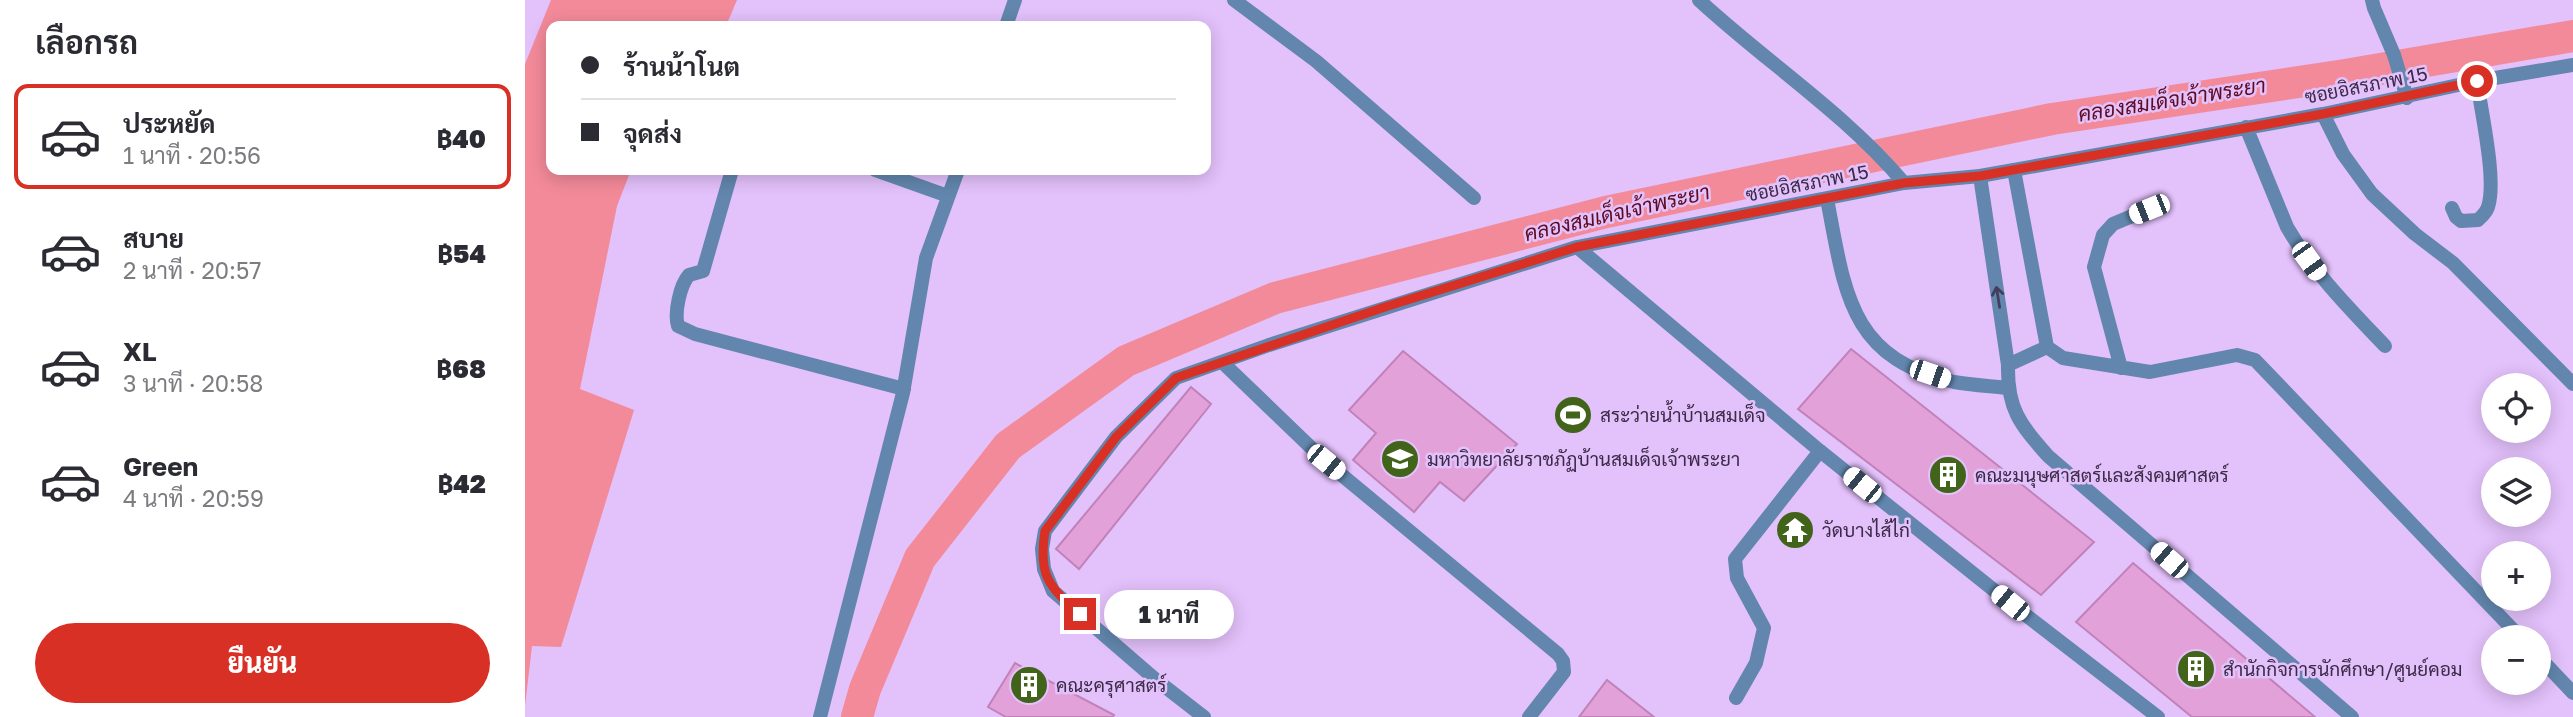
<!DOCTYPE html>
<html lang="th">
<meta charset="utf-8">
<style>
:root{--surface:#fff;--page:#f7f7f7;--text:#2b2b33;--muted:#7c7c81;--line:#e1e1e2;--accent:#d93025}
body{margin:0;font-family:"Golos Text",Sarabun,sans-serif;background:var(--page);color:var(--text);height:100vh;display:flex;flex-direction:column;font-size:26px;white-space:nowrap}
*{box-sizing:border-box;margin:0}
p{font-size:23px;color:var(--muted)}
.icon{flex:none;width:38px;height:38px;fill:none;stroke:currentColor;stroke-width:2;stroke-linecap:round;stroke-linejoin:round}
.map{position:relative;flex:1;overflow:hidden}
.panel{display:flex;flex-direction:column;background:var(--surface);width:525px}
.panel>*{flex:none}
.guide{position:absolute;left:21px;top:21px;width:665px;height:154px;border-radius:14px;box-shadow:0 4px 18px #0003;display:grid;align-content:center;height:154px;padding:0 35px;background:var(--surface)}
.fabs{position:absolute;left:1956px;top:373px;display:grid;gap:14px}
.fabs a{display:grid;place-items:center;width:70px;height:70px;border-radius:50%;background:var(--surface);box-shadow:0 4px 18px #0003;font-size:35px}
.end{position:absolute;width:32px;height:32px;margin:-16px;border:9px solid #d93025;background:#fff;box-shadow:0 0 0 4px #fff}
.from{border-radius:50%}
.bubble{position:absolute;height:49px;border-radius:24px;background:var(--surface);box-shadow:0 4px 18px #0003;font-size:23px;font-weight:800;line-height:49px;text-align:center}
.car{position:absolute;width:21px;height:42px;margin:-21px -10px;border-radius:9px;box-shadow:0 0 5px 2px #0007;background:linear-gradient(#fff 24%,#345 0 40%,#fff 0 76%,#345 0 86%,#fff 0)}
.guide b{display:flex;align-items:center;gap:24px;height:66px;font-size:26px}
.guide b+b{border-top:2px solid var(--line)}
.guide i{width:18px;height:18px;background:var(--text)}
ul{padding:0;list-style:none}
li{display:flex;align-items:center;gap:21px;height:105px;margin:0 14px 10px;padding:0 21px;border:4px solid transparent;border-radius:14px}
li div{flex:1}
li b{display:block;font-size:26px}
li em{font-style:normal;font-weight:800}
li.selected{border-color:var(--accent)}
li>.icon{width:63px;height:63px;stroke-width:1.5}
h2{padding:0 35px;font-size:32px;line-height:84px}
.primary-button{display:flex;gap:14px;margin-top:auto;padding:14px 35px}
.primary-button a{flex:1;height:80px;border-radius:42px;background:var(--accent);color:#fff;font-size:28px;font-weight:800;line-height:80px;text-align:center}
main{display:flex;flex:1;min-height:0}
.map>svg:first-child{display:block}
.water{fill:#f38a9a}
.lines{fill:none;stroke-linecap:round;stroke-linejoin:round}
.canal{stroke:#f38a9a;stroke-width:32}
.building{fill:#e3a1da;stroke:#c181b9;stroke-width:2}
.service{stroke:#6286ad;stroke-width:14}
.minor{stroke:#6286ad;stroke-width:14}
.oneway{stroke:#443d5c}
.route{stroke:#d93025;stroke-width:9}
.labels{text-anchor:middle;stroke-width:5;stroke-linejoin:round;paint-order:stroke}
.street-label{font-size:19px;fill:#3c2b48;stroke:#e3c1fb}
.poi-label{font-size:19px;fill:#3c2b48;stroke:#e3c1fb;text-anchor:start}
.water-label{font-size:21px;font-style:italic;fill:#5e0c23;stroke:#e3c1fb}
</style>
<main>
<section class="panel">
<h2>เลือกรถ</h2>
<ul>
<li class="selected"><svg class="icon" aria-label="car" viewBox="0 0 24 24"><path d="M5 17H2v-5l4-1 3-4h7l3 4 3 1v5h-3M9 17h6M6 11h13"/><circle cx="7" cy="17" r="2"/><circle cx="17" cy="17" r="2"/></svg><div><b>ประหยัด</b><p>1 นาที · 20:56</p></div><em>฿40</em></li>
<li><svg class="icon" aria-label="car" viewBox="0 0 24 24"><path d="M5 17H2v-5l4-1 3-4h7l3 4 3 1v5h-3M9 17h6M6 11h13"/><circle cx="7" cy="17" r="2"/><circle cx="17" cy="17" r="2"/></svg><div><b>สบาย</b><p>2 นาที · 20:57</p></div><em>฿54</em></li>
<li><svg class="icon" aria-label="car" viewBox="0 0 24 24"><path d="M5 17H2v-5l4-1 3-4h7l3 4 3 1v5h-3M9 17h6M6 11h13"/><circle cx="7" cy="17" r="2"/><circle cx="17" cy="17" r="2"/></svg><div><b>XL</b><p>3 นาที · 20:58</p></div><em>฿68</em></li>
<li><svg class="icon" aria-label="car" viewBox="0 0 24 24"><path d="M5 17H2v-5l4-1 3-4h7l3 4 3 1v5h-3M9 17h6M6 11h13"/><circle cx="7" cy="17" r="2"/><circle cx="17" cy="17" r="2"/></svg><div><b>Green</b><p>4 นาที · 20:59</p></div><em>฿42</em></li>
</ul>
<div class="primary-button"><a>ยืนยัน</a></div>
</section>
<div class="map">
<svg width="2048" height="717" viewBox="0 0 2048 717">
<rect width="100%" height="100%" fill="#e3c1fb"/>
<path class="water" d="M26 0H212L201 26H26V170H106L92 206 55 389 109 410 36 647 7 646 0 706V64Z"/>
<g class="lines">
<path class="canal" d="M332 717 340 689 395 558 483 446 601 361 750 298 1081 212 1527 119 1820 75 2048 36"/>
</g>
<path class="building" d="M1326 349 1569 542 1516 595 1273 409Z
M878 351 992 444 939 501 915 482 889 512 828 460 851 433 824 410Z
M666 387 686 404 554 569 531 549Z
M1608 563 1790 717H1667L1551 622Z
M490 663 589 715 588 717H481L463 707Z
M1082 680 1129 717H1054Z"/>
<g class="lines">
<path class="service" d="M1489 170 1522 347 1538 358 1625 372 1712 355 1730 360 1995 637
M1455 176 1483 365C1482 409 1495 424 1523 456L1827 717
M1302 199C1320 291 1323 358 1429 382 1446 385 1465 386 1483 388
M1483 365 1522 347
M1596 368 1569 267 1578 235 1588 224 1624 209
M2014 657 2048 693
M1211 698 1231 663 1239 628 1212 578 1210 559 1295 451"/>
<path class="minor" d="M709 0 791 61 949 198
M1174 0C1241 62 1320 113 1379 183
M1847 0 1849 8 1869 55 1882 98
M481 26 490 0
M1798 114 1818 154 1847 194 1890 234 1928 263 2048 384
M1721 127 1762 227C1788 272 1824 308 1860 346
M207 170 178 271 164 275C155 285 149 313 153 326L170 334 379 389
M350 170 423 196
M1927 208 1931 217 1936 221 1953 220C1957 216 1961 213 1963 207 1972 180 1956 111 1952 81
M1052 247 1295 451 1485 603 1633 717
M697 362 801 462 1033 654 1038 661 1039 672 1004 717
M295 717 378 393 401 258 433 170
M679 717 630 679 528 591 519 569 517 549 520 531 591 437 651 378 744 345 1052 247 1379 183 1455 176 1798 114 1952 81 2048 65"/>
</g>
<defs><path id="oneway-shaft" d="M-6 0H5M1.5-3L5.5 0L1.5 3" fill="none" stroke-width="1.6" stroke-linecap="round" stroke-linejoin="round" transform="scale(1.75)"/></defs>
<use class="oneway" href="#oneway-shaft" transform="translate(1473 297) rotate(-99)"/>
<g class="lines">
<path class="route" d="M555 614C523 586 513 575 520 531L591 437 651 378 668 372 863 306 1052 247 1379 183 1455 176 1798 114 1952 81"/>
</g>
<defs>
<symbol id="stadium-disc" viewBox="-11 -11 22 22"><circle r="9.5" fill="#42641a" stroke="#e3c1fb"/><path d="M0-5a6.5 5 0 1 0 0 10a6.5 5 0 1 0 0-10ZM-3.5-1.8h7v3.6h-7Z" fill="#fff"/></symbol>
<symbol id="university-disc" viewBox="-11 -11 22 22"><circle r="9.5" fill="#42641a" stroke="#e3c1fb"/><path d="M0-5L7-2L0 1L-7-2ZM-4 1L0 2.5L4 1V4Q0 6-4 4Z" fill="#fff"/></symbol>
<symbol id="building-disc" viewBox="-11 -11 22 22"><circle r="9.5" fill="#42641a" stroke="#e3c1fb"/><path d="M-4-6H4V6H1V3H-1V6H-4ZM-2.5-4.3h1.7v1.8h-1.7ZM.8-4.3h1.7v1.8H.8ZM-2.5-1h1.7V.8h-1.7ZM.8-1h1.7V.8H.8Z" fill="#fff"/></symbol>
<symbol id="temple-disc" viewBox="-11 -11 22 22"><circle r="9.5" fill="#42641a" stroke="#e3c1fb"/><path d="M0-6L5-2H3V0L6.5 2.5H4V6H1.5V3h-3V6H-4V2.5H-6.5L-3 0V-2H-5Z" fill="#fff"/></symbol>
</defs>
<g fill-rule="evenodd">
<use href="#stadium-disc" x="1026" y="393" width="44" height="44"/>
<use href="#university-disc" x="853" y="437" width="44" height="44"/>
<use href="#building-disc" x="1401" y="453" width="44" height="44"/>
<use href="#temple-disc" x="1248" y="508" width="44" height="44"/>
<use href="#building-disc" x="1649" y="647" width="44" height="44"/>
<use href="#building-disc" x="482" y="663" width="44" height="44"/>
</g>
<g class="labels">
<g class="street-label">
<text transform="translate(1841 85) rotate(-11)" y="7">ซอยอิสรภาพ 15</text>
<text transform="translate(1282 183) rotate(-11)" y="7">ซอยอิสรภาพ 15</text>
</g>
<g class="poi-label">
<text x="1075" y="422">สระว่ายน้ำบ้านสมเด็จ</text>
<text x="902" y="466">มหาวิทยาลัยราชภัฏบ้านสมเด็จเจ้าพระยา</text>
<text x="1450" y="482">คณะมนุษศาสตร์และสังคมศาสตร์</text>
<text x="1297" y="537">วัดบางไส้ไก่</text>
<text x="1698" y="676">สำนักกิจการนักศึกษา/ศูนย์คอม</text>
<text x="531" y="692">คณะครุศาสตร์</text>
</g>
<g class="water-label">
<text transform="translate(1647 100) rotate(-9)" y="7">คลองสมเด็จเจ้าพระยา</text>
<text transform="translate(1092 213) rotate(-13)" y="7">คลองสมเด็จเจ้าพระยา</text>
</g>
</g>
</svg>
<div class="fabs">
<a><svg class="icon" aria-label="locate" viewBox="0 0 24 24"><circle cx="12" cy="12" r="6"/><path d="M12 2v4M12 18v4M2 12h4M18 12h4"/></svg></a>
<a><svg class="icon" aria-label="layers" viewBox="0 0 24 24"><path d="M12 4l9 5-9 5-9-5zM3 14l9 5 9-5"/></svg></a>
<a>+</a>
<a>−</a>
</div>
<i class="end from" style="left:1952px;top:81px"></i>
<i class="end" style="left:555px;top:614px"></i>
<div class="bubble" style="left:579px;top:590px;width:130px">1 นาที</div>
<i class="car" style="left:1624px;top:209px;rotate:248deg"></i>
<i class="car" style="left:1784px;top:261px;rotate:144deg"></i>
<i class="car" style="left:1405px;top:374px;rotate:109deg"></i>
<i class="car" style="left:801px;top:462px;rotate:129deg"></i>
<i class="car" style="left:1337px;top:485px;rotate:309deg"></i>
<i class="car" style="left:1644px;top:560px;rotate:311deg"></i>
<i class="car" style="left:1485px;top:603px;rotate:309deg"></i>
<div class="guide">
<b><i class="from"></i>ร้านน้าโนต</b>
<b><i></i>จุดส่ง</b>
</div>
</div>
</main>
